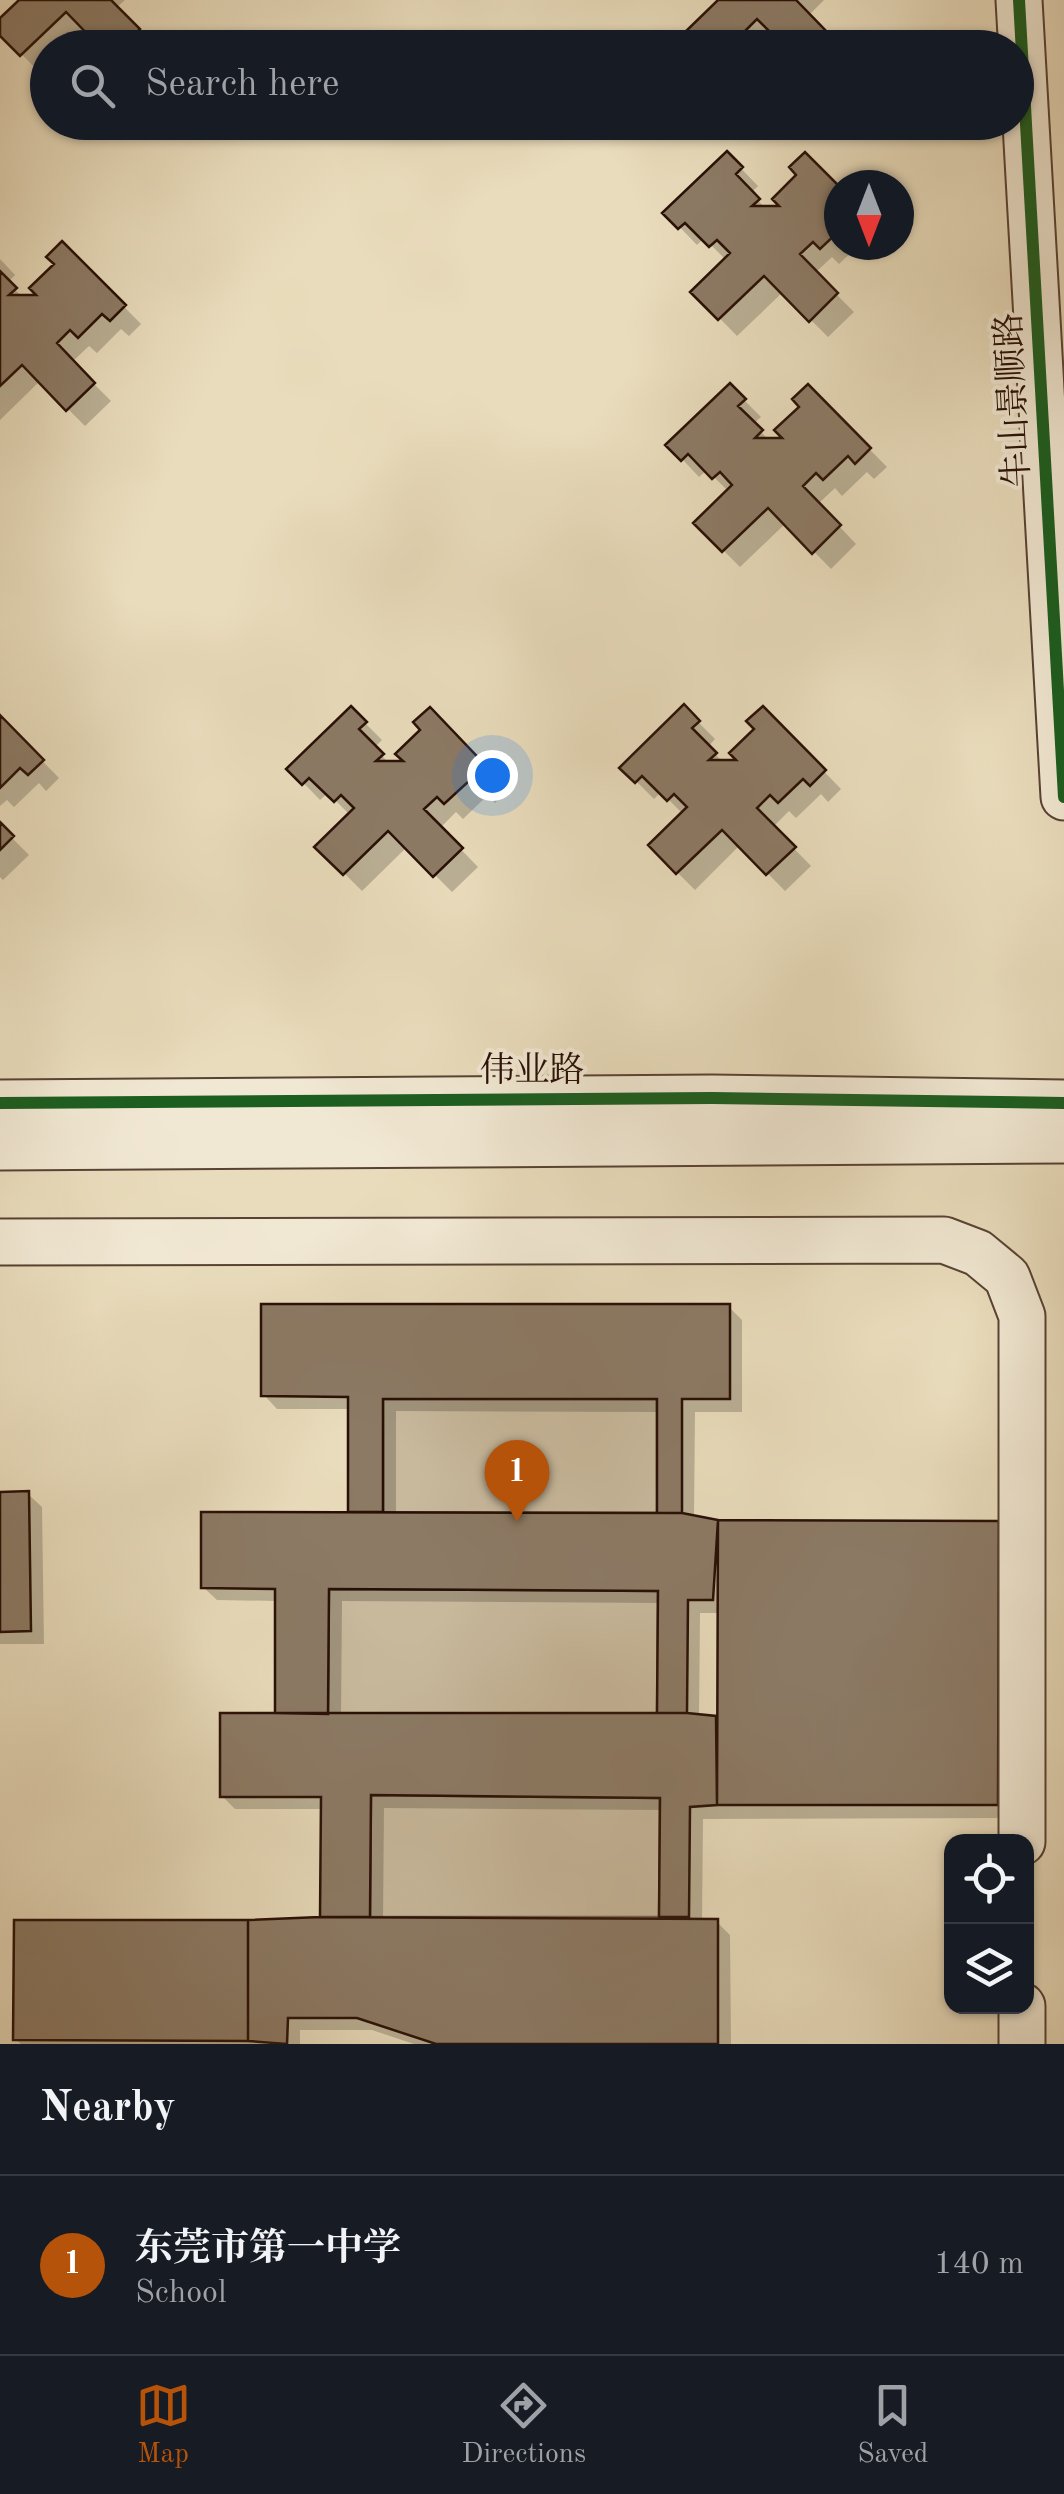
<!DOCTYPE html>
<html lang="en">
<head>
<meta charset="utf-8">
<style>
  body { margin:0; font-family:"Old Standard TT","Noto Serif SC",serif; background:#20242c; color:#f1f3f6 }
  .controls { position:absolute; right:30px; bottom:30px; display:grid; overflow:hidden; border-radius:20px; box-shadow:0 2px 8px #0004 }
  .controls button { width:90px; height:90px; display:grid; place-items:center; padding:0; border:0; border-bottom:2px solid #363941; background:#171b24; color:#f1f3f6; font:50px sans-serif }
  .compass { position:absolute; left:824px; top:170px; width:90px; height:90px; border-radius:50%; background:#171b24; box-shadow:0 2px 8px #0004; rotate:180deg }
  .you { position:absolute; left:492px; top:775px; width:35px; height:35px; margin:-25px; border:8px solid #fff; border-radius:50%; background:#1a73e8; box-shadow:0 0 0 15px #1a73e833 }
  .badge { display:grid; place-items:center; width:65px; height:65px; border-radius:50%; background:#b45309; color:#fff; font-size:32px; font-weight:700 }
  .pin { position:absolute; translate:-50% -82px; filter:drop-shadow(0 2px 5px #0008) }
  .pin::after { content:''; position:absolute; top:52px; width:35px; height:30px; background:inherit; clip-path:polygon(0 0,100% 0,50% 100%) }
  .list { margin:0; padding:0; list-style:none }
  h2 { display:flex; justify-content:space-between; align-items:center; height:130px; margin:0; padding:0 40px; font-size:42px }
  h2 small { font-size:32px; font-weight:400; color:#9ea1a6 }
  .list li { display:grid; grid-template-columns:65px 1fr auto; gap:30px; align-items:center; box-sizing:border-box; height:180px; padding:0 40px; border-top:2px solid #363941 }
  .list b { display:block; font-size:38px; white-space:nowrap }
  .list p { margin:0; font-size:32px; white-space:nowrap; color:#9ea1a6 }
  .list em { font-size:32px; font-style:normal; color:#9ea1a6 }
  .icon { flex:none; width:55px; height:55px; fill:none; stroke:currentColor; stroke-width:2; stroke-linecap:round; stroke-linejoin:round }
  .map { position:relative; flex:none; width:1064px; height:2044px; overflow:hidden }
  .search { position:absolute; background:#171b24; box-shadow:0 2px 8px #0004; left:30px; right:30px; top:30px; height:110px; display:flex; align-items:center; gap:25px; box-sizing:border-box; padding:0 35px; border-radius:55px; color:#9ea1a6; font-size:38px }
  .sheet { height:310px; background:#171b24 }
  nav { display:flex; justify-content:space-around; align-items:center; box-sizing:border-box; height:140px; border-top:2px solid #363941; background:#171b24; font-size:28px; color:#9ea1a6 }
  nav a { display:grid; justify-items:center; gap:5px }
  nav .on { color:#b45309 }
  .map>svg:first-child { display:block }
  .green { fill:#c8b99d; stroke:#786452; stroke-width:2.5 }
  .shadow { fill:#0003; fill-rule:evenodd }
  .building { fill:#8c7a65; stroke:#280f06; stroke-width:2.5 }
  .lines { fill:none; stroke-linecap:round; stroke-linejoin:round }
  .minor-casing { stroke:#584234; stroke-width:49 }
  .minor { stroke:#f1e8d3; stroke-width:45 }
  .cycleway-casing { stroke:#f1e8d3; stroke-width:19 }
  .cycleway { stroke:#1b5e20; stroke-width:12 }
  .labels { text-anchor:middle; stroke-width:8; stroke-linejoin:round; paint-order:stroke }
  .street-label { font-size:35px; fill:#280f06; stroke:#f1e8d3 }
</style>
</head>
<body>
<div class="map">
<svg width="1064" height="2044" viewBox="0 0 1064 2044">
  <rect width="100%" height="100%" fill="#e9dcbc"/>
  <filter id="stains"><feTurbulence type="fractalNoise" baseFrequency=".002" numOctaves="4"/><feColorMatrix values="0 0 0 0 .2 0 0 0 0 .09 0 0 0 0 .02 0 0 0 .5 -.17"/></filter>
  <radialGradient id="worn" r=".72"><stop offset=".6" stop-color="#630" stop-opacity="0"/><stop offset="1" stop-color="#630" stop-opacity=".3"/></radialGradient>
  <path class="green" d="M 383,1399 L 657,1399 L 657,1513 L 383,1512 Z
    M 329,1589 L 658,1591 L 657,1713 L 328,1714 Z
    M 371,1795 L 660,1798 L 659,1917 L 370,1917 Z"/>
  <path class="shadow" d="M 23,0 L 125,0 L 116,8 L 154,48 L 104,48 L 85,27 L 64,48 L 48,48 L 48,63 L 39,72 L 0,32 L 0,22 Z
    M 716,0 L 824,0 L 808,16 L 840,48 L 789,48 L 776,34 L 762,48 L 700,48 L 719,3 Z
    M 727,154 L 758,186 L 751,193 L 766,209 L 785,209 L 839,189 L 839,245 L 859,245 L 839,264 L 832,257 L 815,273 L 854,312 L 828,337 L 783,292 L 737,336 L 694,292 L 726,260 L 704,238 L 697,245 L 666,213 Z
    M 62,244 L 141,324 L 129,336 L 121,329 L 97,353 L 89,346 L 72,362 L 111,401 L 85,426 L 40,381 L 0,420 L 0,259 L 15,275 L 8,282 L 23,298 L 42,298 Z
    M 730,386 L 761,417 L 753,424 L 769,440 L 788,440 L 808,387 L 887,467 L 874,479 L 867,472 L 842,496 L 835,488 L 818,504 L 856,544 L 831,569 L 786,523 L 740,567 L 696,523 L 729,492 L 707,470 L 699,477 L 669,445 Z
    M 684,708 L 715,739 L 708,747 L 723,762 L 742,763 L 763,709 L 841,789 L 828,802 L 821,794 L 796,818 L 789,811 L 773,827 L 811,866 L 785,891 L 740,845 L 695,890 L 651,846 L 683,814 L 661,792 L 654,799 L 623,768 Z
    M 351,709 L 382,740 L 374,748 L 390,764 L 409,764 L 430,710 L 508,791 L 495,803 L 488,795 L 463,819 L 456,812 L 440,828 L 478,867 L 452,892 L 407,847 L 362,891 L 318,847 L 350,815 L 328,793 L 320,800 L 290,769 Z
    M 0,718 L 59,778 L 46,791 L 39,783 L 14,807 L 7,800 L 0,806 Z
    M 0,826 L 29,855 L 3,880 L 0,877 Z
    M 729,1307 L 742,1320 L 742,1412 L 695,1412 L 694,1518 L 718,1523 L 998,1523 L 1011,1537 L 1010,1818 L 703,1819 L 702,1920 L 717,1922 L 730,1935 L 731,2044 L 414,2044 L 372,2030 L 300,2030 L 300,2044 L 21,2044 L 15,2039 L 323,1919 L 323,1809 L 235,1809 L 222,1796 L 277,1716 L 278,1601 L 217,1600 L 203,1587 L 350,1515 L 350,1409 L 277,1409 L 264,1395 ZM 396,1411 L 659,1412 L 659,1515 L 396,1515 ZM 342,1601 L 661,1603 L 660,1715 L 341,1716 ZM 700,1613 L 720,1613 L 720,1719 L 699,1717 ZM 384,1808 L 662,1810 L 661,1919 L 383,1920 Z
    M 28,1494 L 42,1507 L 44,1644 L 0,1644 L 0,1495 Z"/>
  <path class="building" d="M 19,0 L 111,0 L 140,29 L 120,48 L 101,48 L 66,12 L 20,56 L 0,36 L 0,18 Z
    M 718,0 L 796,0 L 831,36 L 820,48 L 786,48 L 757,19 L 728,48 L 697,48 L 683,34 Z
    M 727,151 L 743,167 L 736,174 L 760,199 L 752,206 L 779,206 L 772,199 L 796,175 L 789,167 L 805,152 L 839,186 L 839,231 L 820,249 L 813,242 L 800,254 L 838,293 L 809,322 L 764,276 L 718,320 L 690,292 L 730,253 L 717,240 L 709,247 L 685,223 L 678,229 L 662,213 Z
    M 62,241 L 126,305 L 110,321 L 102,314 L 78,338 L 70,330 L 57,343 L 95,383 L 66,411 L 22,365 L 0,386 L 0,271 L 17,288 L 9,295 L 36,295 L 29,288 L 54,264 L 46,257 Z
    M 730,383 L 746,399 L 738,406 L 763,430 L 755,438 L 782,438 L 774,430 L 799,407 L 792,399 L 808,384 L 871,448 L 855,464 L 848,456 L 823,480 L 816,473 L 803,486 L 841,525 L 812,554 L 768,508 L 722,552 L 693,523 L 732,485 L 720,472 L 712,479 L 688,454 L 681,461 L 665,445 Z
    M 684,704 L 700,721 L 692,728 L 717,753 L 709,760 L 736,760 L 729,753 L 754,729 L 746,721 L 763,706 L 826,770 L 810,786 L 803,779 L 778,803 L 770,795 L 757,808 L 796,847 L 766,875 L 722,830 L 676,874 L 648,845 L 687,807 L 674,794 L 667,801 L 642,776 L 635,783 L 619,768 Z
    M 351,706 L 367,722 L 359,729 L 384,754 L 376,761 L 403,761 L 395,754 L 420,730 L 413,722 L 430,707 L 492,772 L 476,787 L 470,780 L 444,804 L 437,797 L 424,809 L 463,848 L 433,877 L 388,831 L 343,875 L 314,847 L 354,808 L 341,795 L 334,802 L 309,778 L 302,785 L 286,769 Z
    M 0,715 L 44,760 L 28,775 L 20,768 L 0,788 Z
    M 0,822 L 14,836 L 0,850 Z
    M 261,1304 L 730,1304 L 730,1399 L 682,1399 L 682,1513 L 657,1513 L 657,1399 L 383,1399 L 383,1512 L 348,1512 L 348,1397 L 261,1396 Z
    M 29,1491 L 31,1631 L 0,1632 L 0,1492 Z
    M 201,1512 L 682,1513 L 718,1520 L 713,1600 L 688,1600 L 687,1713 L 657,1713 L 658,1591 L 329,1589 L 328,1714 L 275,1713 L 275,1589 L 201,1588 Z
    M 718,1520 L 999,1521 L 998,1805 L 717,1805 Z
    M 220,1713 L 687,1713 L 716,1716 L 717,1805 L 690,1807 L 689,1917 L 659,1917 L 660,1798 L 371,1795 L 370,1917 L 320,1917 L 321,1797 L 220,1797 Z
    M 320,1917 L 718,1919 L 718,2044 L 436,2044 L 357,2018 L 288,2018 L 287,2044 L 248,2041 L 248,1920 Z
    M 14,1920 L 248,1920 L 248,2041 L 13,2040 Z"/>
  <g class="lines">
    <defs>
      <path id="minor" d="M 1019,0 L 1064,797
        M 0,1103 L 712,1098 L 1064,1103
        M 0,1147 L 1064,1140
        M 0,1242 L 944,1240 L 978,1253 L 1007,1277 L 1022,1316 L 1022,1842
        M 1022,2006 L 1022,2044"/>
    </defs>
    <use href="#minor" class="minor-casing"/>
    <use href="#minor" class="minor"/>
    <defs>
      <path id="cycleway" d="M 1019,0 L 1064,797
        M 0,1103 L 712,1098 L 1064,1103"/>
    </defs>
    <use href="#cycleway" class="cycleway-casing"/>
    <use href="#cycleway" class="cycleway"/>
  </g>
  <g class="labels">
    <g class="street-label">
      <text transform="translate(1012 400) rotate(-93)" y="12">牛山景顺路</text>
      <text x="532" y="1081">伟业路</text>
    </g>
  </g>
  <rect width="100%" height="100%" filter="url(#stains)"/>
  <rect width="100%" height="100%" fill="url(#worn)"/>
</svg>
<div class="controls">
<button><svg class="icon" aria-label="locate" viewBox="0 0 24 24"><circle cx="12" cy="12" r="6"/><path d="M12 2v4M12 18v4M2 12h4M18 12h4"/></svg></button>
<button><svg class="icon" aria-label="layers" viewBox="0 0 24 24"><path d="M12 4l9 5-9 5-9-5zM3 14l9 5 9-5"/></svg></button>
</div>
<svg class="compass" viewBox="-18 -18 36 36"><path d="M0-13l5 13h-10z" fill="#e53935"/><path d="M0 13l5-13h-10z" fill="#9ea1a6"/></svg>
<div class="you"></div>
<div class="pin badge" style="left:517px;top:1522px">1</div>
<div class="search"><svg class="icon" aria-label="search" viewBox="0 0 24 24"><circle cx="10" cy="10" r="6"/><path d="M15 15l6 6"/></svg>Search here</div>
</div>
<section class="sheet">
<h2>Nearby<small></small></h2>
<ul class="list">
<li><span class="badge">1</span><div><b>东莞市第一中学</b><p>School</p></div><em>140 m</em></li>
</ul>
</section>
<nav>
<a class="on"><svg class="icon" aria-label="map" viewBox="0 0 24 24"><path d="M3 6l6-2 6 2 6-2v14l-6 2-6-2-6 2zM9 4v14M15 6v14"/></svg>Map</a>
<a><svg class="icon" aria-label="directions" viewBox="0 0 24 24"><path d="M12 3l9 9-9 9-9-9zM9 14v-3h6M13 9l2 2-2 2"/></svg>Directions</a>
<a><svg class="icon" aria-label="saved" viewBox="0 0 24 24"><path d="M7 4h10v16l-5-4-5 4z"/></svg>Saved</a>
</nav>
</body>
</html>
